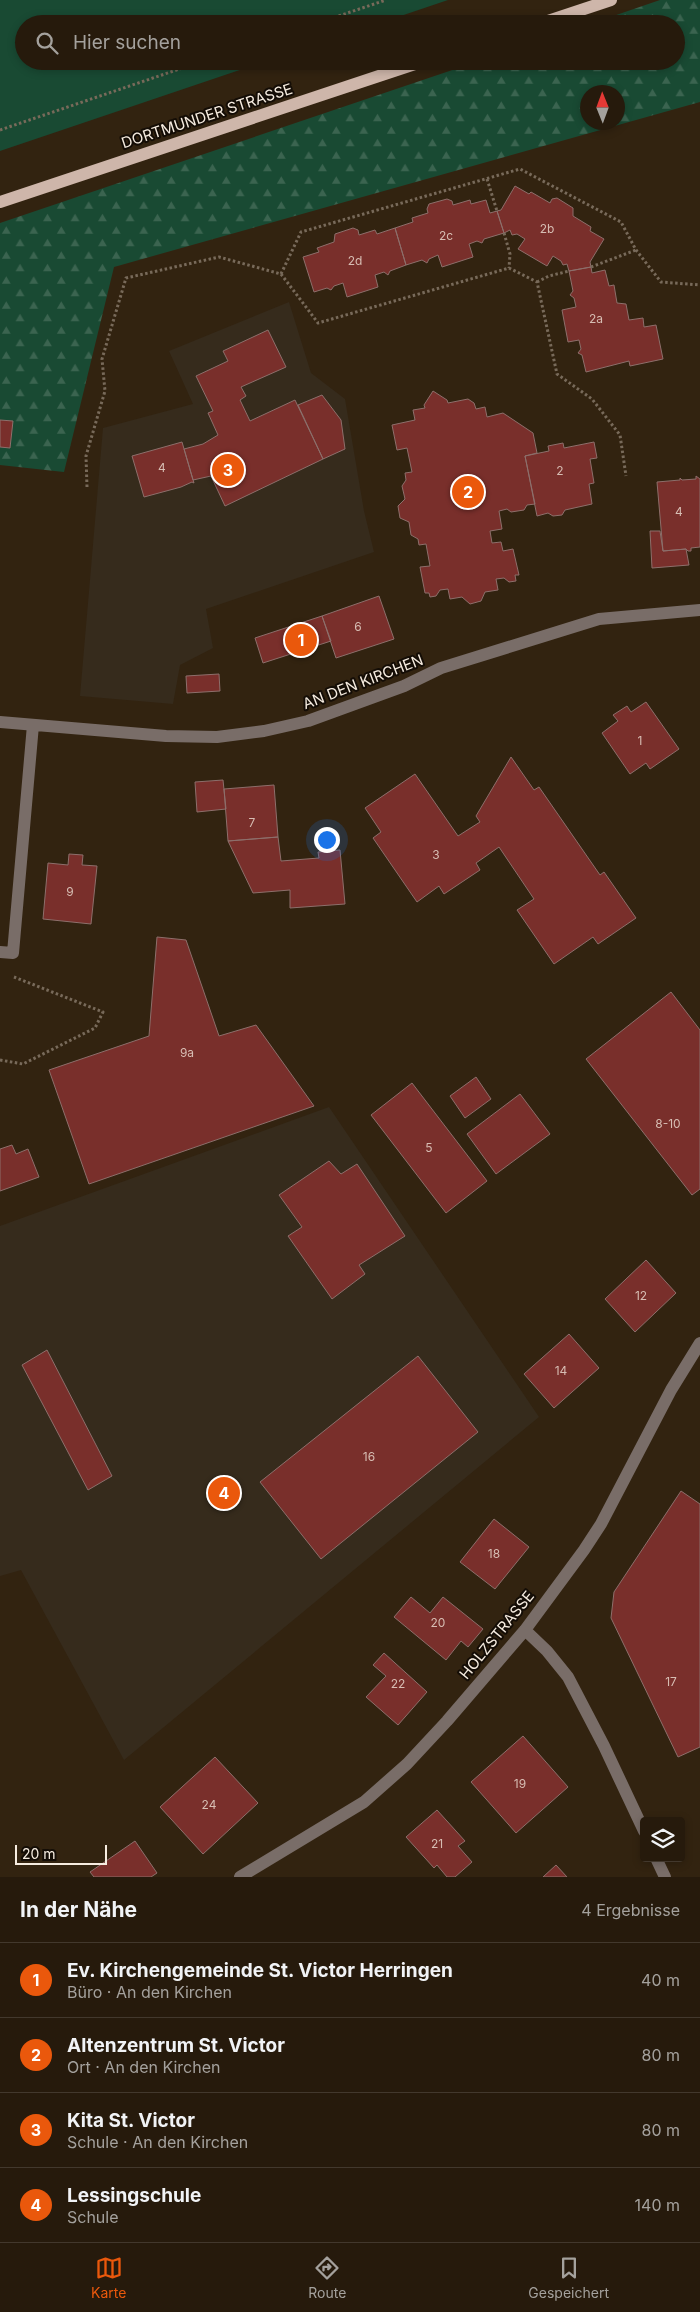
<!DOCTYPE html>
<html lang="de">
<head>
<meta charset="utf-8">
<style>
  body { margin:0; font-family:Inter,sans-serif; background:#2e2315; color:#f1f3f6 }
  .controls { position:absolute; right:15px; bottom:15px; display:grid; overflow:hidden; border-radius:5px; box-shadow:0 2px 8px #0003 }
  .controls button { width:45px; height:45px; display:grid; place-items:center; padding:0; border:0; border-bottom:1px solid #42382d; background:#261a0c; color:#f1f3f6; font:25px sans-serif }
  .compass { position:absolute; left:580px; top:85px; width:45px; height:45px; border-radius:50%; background:#261a0c; box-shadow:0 2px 8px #0003; rotate:359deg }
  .scale { position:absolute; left:15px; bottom:12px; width:92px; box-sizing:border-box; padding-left:5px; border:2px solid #f6ece0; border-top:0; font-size:14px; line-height:18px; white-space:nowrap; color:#f6ece0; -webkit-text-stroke:4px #140d06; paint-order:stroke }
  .you { position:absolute; left:326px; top:839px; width:18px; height:18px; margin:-12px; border:4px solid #fff; border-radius:50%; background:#1a73e8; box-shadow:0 0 0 8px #1a73e833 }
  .badge { display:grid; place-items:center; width:32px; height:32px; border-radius:50%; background:#ea580c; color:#fff; font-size:16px; font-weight:700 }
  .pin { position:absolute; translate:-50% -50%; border:2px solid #fff; box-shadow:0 1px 5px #0006 }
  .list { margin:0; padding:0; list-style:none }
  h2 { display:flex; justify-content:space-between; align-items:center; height:65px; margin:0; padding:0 20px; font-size:21px }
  h2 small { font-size:16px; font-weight:400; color:#a4a19d }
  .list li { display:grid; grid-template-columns:32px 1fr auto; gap:15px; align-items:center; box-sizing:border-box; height:75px; padding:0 20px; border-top:1px solid #42382d }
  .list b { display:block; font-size:19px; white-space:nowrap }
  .list p { margin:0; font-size:16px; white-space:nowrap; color:#a4a19d }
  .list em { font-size:16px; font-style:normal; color:#a4a19d }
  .icon { flex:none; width:28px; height:28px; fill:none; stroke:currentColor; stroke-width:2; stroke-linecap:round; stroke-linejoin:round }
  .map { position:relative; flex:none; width:700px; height:1877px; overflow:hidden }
  .search { position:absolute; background:#261a0c; box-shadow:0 2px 8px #0003; left:15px; right:15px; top:15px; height:55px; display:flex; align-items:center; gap:12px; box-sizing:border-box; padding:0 18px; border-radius:28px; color:#a4a19d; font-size:19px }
  .sheet { height:365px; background:#261a0c }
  nav { display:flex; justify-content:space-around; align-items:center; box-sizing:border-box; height:70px; border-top:1px solid #42382d; background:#261a0c; font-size:14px; color:#a4a19d }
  nav a { display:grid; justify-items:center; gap:2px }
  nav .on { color:#ea580c }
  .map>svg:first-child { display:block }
  .education { fill:#362b1c }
  .grass { fill:#194a33 }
  .forest { fill:url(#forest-firs); fill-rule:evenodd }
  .building { fill:#792f2b; stroke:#8d6f6b }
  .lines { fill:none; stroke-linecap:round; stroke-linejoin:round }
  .path { stroke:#786a5a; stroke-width:3; stroke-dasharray:2.5 2.5; stroke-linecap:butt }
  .minor { stroke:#796d68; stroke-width:12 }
  .major { stroke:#ceb6aa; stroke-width:12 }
  .labels { text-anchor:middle; stroke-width:4; stroke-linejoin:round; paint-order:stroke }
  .number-label { font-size:12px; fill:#d7bdb3 }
  .street-label { font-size:15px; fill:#f6ece0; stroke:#140d06 }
</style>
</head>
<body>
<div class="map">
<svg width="700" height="1877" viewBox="0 0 700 1877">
  <defs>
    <pattern id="forest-firs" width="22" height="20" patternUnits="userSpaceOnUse" patternTransform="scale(1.25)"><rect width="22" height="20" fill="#194a33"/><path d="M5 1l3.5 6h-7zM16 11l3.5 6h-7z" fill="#3b6450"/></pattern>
  </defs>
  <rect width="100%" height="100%" fill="#322310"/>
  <path class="education" d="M 289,302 L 311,373 L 345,399 L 364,511 L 374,552 L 206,609 L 213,648 L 180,665 L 173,704 L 80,696 L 103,428 L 193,404 L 169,351 Z
    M 329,1107 L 539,1417 L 124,1760 L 21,1570 L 0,1576 L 0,1226 Z"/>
  <path class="grass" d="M 0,0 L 448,0 L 377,24 L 24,24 L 24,61 L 266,61 L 0,151 Z"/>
  <path class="forest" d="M 660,0 L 700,0 L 700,102 L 114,267 L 64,472 L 0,465 L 0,223 L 479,61 L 676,61 L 676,24 L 590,24 ZM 588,92 L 618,92 L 618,122 L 588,122 Z"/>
  <path class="building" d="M 515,186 L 529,194 L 531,192 L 550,203 L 552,199 L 557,198 L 573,208 L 573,216 L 591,227 L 590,231 L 604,239 L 590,262 L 591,267 L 569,271 L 567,264 L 563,265 L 561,261 L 553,256 L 547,266 L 518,249 L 525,239 L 517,234 L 512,235 L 510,230 L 504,233 L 497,211 L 501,210 Z
    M 447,199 L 452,201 L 453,205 L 470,200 L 471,204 L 486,200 L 490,213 L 497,211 L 504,233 L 484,239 L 482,243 L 477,241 L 469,244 L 473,257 L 442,267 L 438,255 L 429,259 L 427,263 L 422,260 L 406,265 L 395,228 L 413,222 L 412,218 L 428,213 L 427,209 L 429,204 Z
    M 353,228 L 358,230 L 359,235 L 375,230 L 377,234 L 395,228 L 406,265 L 390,271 L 388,275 L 384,272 L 375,275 L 378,287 L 347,297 L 343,283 L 334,286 L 331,290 L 327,288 L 314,292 L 303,257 L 319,252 L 317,248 L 334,242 L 335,234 Z
    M 591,267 L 592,273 L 605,270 L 609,286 L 614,285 L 617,303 L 626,304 L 629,320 L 643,318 L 644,327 L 656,325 L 663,359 L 630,366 L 629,361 L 586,372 L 582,355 L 578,353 L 581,349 L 579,340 L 568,342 L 562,310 L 576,307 L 574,298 L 570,295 L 573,291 L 569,271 Z
    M 268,330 L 286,367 L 241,387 L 246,396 L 240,400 L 250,421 L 295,400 L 323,459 L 225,506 L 211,476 L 193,480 L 184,449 L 203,444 L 218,435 L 208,413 L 213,411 L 196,376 L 228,361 L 223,351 Z
    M 433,391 L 447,400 L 448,403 L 468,399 L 474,403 L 476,409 L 485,407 L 487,417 L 503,413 L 533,433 L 537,453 L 525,456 L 535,504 L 527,505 L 524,510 L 511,512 L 507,509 L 499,511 L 502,529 L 490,531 L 492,543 L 501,542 L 503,551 L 513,549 L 519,575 L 515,575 L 516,581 L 509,582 L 504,578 L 496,579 L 498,590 L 485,592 L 481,601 L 470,604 L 462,597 L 450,599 L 448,589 L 440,590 L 436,596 L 430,597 L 429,593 L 425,593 L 420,567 L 430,566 L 426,544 L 419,545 L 418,539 L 411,535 L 409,522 L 400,518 L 398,506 L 405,499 L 402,486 L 406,480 L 405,473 L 412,472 L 407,448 L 397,450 L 392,425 L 415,420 L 413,410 L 425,408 L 424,405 Z
    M 322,395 L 341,420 L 345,449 L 323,459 L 298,405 Z
    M 0,420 L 13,421 L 10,448 L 0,447 Z
    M 182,442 L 194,483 L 192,482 L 181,487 L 144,497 L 132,456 Z
    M 594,442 L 597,458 L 590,459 L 594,483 L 589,484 L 592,504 L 565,510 L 562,515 L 553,516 L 548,513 L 537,516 L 525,456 L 549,451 L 548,446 L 563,443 L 564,448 Z
    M 696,476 L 700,479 L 700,547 L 691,548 L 691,551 L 688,551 L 686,549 L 663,551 L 657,482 L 680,480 L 680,478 L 682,480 L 696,479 Z
    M 650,531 L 660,531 L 663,551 L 686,549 L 689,565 L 652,568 Z
    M 379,596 L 394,639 L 336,658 L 322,616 Z
    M 322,616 L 331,641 L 263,663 L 255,638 Z
    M 219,674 L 220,691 L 187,693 L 186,676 Z
    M 646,702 L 679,749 L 650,769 L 646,763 L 630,774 L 602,733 L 618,721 L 613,715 L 627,706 L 631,712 Z
    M 511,757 L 534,790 L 539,787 L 600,875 L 604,872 L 636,918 L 598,944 L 593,937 L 554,964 L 517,910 L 534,899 L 499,847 L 476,863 L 480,870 L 444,894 L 439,886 L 417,902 L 373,838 L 381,832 L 365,808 L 415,774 L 458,836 L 480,822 L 476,816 Z
    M 223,780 L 226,809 L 197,812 L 195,782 Z
    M 274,785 L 278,837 L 228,841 L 224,789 Z
    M 278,837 L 281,861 L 319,858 L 318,852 L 340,850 L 345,904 L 290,908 L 290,890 L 253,893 L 228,841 Z
    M 69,854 L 83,855 L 82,865 L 97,866 L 91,924 L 43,919 L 48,863 L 68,865 Z
    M 157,937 L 186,940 L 219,1036 L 256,1025 L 314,1106 L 89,1184 L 49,1070 L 149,1036 Z
    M 671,992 L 700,1030 L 700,1189 L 692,1195 L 586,1059 Z
    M 476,1077 L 491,1099 L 465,1118 L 450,1096 Z
    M 412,1083 L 487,1181 L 446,1213 L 371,1115 Z
    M 520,1094 L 550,1134 L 496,1174 L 467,1134 Z
    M 12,1145 L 16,1154 L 28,1149 L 39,1177 L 0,1191 L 0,1149 Z
    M 329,1161 L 341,1174 L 357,1164 L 405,1236 L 359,1265 L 365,1274 L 332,1299 L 288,1236 L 302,1227 L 279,1195 Z
    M 646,1260 L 676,1293 L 635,1332 L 605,1299 Z
    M 569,1334 L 599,1368 L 554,1408 L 524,1374 Z
    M 47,1350 L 112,1476 L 88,1490 L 22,1365 Z
    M 418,1356 L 478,1432 L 321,1559 L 260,1482 Z
    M 681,1491 L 700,1504 L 700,1747 L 678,1757 L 611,1618 L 614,1592 Z
    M 494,1519 L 529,1547 L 495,1589 L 460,1562 Z
    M 411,1597 L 430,1613 L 443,1597 L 483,1629 L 468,1647 L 461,1641 L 446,1660 L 394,1617 Z
    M 384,1653 L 427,1692 L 398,1725 L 366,1697 L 386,1676 L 373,1665 Z
    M 523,1736 L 568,1787 L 516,1833 L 471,1782 Z
    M 215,1757 L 258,1803 L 203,1854 L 160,1807 Z
    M 437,1810 L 465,1841 L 458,1846 L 472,1862 L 455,1877 L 447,1877 L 437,1865 L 434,1868 L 406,1837 Z
    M 135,1841 L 157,1873 L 151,1877 L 94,1877 L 90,1872 Z
    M 556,1865 L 567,1877 L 543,1877 Z"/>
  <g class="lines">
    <path class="path" d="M 315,24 L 386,0
      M 0,130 L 203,61
      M 487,179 L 497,211
      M 504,233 L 510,254 L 509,268
      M 591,267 L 636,250
      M 281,274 L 301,232 L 520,169 L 621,222 L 636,250 L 661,282 L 700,285
      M 537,282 L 549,276 L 569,271
      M 87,487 L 86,456 L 105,391 L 102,359 L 126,278 L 219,257 L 281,274 L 318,323 L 509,268 L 537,282 L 557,374 L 592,399 L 620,435 L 626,476
      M 0,1060 L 23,1064 L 95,1028 L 103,1012 L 14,977"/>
    <path class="minor" d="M 0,722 L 166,736 L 217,737 L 264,731 L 308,721 L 404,686 L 441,668 L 599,619 L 700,610
      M 0,952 L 13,953 L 33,725
      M 525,1630 L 547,1651 L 568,1677 L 604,1746 L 644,1831
      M 656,1858 L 665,1877
      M 240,1877 L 364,1802 L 407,1764 L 447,1721 L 525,1630 L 584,1550 L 601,1524 L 671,1390 L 700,1343"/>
    <path class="major" d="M 539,24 L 611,0
      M 0,202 L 424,61"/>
  </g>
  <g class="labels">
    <g class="number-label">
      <text x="547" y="233">2b</text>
      <text x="446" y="240">2c</text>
      <text x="355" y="265">2d</text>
      <text x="596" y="323">2a</text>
      <text x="162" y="472">4</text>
      <text x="560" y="475">2</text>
      <text x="679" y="516">4</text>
      <text x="358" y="631">6</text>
      <text x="640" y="745">1</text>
      <text x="252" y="827">7</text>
      <text x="436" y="859">3</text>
      <text x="70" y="896">9</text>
      <text x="187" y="1057">9a</text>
      <text x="668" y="1128">8-10</text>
      <text x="429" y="1152">5</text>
      <text x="641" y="1300">12</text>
      <text x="561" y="1375">14</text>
      <text x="369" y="1461">16</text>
      <text x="494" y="1558">18</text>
      <text x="438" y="1627">20</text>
      <text x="671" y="1686">17</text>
      <text x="398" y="1688">22</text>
      <text x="520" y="1788">19</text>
      <text x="209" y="1809">24</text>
      <text x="437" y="1848">21</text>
    </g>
    <g class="street-label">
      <text transform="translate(207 116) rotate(-18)" y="5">DORTMUNDER STRASSE</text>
      <text transform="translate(363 682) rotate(-21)" y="5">AN DEN KIRCHEN</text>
      <text transform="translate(497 1635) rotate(-51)" y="5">HOLZSTRASSE</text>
    </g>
  </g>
</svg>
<div class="controls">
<button><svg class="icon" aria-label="layers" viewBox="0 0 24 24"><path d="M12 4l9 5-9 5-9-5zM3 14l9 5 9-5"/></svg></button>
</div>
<svg class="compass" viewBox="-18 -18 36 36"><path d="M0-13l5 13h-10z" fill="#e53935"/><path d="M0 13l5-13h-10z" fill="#a4a19d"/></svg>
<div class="scale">20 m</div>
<div class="you"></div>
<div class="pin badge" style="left:301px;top:640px">1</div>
<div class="pin badge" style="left:468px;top:492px">2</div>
<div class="pin badge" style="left:228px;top:470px">3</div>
<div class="pin badge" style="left:224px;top:1493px">4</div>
<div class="search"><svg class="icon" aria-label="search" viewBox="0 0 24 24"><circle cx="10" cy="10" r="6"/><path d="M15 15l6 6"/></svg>Hier suchen</div>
</div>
<section class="sheet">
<h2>In der Nähe<small>4 Ergebnisse</small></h2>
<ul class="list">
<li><span class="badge">1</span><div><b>Ev. Kirchengemeinde St. Victor Herringen</b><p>Büro · An den Kirchen</p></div><em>40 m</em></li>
<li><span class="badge">2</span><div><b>Altenzentrum St. Victor</b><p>Ort · An den Kirchen</p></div><em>80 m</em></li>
<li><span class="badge">3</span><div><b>Kita St. Victor</b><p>Schule · An den Kirchen</p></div><em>80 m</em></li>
<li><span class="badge">4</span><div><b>Lessingschule</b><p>Schule</p></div><em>140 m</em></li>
</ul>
</section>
<nav>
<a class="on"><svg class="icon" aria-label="map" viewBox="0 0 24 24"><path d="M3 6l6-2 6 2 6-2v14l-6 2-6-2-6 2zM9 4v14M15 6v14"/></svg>Karte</a>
<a><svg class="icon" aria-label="directions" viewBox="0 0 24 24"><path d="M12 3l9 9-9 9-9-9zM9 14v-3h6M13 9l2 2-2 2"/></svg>Route</a>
<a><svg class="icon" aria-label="saved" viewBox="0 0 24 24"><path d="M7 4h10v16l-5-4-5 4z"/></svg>Gespeichert</a>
</nav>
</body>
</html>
